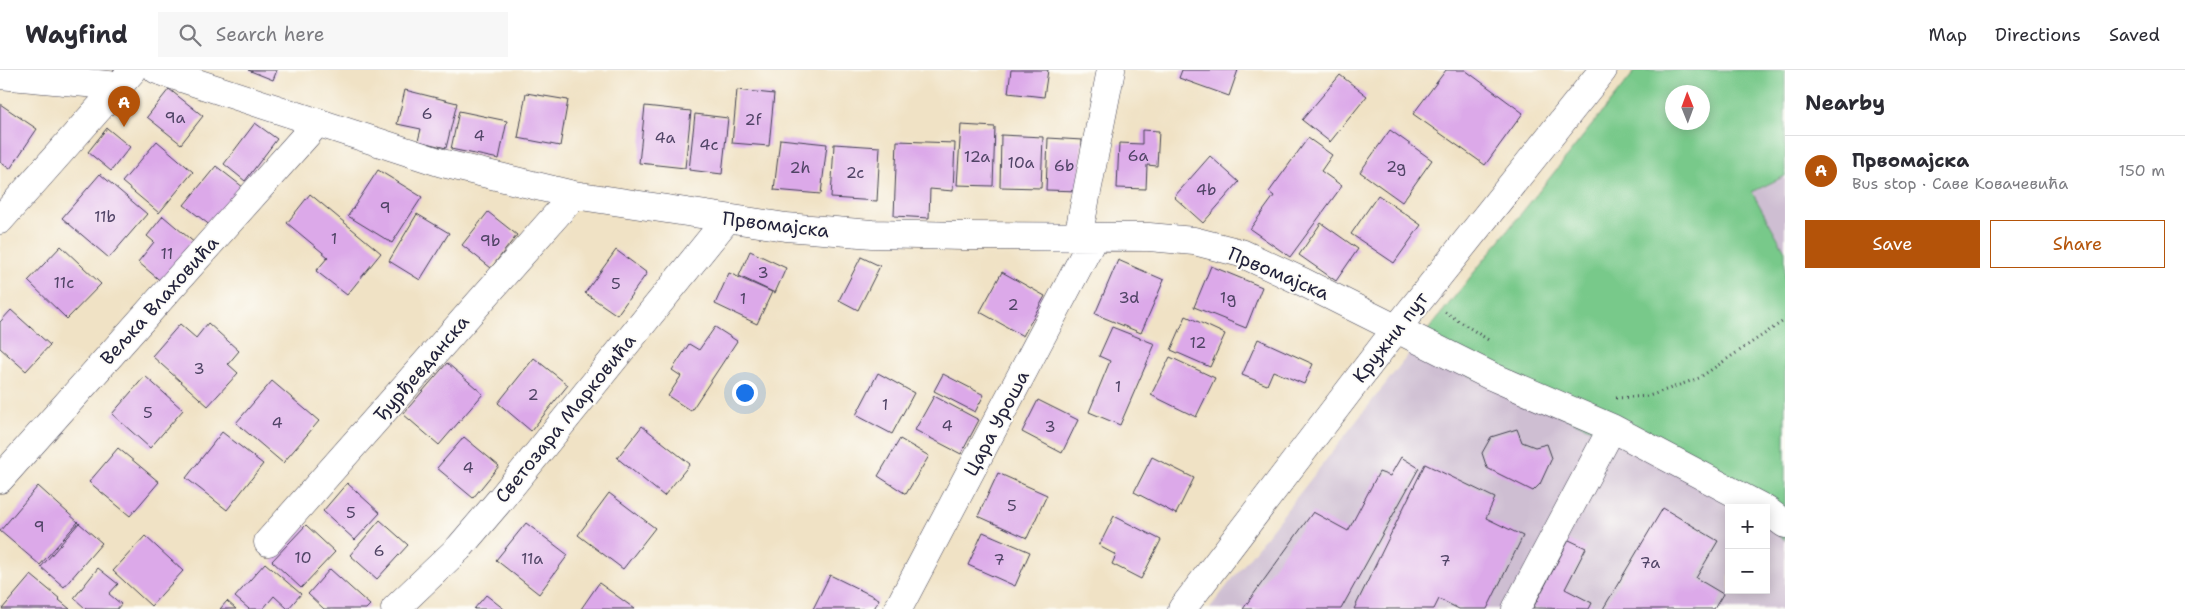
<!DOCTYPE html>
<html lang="en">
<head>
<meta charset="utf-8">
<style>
  body { margin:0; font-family:"Shantell Sans",sans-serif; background:#f7f7f7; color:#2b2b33 }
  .controls { position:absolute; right:15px; bottom:15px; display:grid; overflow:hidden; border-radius:0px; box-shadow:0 2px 12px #0003 }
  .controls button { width:45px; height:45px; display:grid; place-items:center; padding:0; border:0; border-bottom:1px solid #e1e1e2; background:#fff; color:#2b2b33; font:25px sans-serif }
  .compass { position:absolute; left:1665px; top:15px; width:45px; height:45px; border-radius:50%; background:#fff; box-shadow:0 2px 12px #0003; rotate:359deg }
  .you { position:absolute; left:744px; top:322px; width:18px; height:18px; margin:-12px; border:4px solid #fff; border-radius:50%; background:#1a73e8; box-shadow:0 0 0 8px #1a73e833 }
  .badge { display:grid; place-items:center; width:32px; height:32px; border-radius:50%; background:#b45309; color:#fff; font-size:16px; font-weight:700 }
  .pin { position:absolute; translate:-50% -41px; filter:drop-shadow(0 1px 2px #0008) }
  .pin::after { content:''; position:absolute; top:26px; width:18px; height:15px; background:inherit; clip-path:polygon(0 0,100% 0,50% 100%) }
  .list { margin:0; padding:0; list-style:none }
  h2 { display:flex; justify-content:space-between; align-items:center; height:65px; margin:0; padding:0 20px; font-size:21px }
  h2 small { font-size:16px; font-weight:400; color:#7c7c81 }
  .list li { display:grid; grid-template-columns:32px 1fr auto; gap:15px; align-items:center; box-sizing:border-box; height:70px; padding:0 20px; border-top:1px solid #e1e1e2 }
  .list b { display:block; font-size:19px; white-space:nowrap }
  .list p { margin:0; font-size:16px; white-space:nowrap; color:#7c7c81 }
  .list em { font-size:16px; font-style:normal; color:#7c7c81 }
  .actions { display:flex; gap:10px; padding:15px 20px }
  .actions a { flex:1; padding:11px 0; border:1px solid #b45309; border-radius:0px; text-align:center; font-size:18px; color:#b45309 }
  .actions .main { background:#b45309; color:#fff }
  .icon { flex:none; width:28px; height:28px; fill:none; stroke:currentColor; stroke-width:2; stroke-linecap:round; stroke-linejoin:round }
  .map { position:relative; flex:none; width:1785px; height:539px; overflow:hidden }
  header { display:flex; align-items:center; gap:30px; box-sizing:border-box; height:70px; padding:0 25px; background:#fff; border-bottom:1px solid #e1e1e2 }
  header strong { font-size:24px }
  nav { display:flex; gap:28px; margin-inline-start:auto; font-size:18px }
  .search { width:350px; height:45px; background:#f7f7f7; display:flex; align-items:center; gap:12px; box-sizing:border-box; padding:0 18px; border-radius:0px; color:#7c7c81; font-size:19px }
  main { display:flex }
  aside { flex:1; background:#fff }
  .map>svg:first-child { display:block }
  .industrial { fill:#cebed2 }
  .green { fill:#78c98a; stroke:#4d7662; fill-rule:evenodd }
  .building { fill:#dca9e9 }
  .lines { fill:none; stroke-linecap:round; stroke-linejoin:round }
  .minor-casing { stroke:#413f50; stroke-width:29 }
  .major-casing { stroke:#413f50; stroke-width:29 }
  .path { stroke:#413f50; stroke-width:3; stroke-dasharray:1 4; stroke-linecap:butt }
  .minor { stroke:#fff; stroke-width:28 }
  .major { stroke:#fff; stroke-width:28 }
  .labels { text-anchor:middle; stroke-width:4; stroke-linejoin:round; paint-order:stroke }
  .number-label { font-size:16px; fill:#504466 }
  .street-label { font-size:19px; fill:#22223b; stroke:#fdfcf7 }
</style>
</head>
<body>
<header>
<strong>Wayfind</strong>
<div class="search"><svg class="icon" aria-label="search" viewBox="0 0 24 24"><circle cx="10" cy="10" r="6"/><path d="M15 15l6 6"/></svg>Search here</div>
<nav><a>Map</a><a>Directions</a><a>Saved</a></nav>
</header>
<main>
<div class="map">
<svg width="1785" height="539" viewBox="0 0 1785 539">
  <rect width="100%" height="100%" fill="#fdfcf7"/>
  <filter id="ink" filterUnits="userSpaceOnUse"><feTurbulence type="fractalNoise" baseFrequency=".02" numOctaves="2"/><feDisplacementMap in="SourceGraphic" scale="10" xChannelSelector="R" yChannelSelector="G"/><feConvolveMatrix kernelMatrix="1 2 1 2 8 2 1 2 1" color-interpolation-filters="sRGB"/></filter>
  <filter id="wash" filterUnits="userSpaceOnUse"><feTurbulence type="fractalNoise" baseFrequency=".0096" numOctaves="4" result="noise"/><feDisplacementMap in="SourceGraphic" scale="20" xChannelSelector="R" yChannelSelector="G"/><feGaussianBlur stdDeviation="1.12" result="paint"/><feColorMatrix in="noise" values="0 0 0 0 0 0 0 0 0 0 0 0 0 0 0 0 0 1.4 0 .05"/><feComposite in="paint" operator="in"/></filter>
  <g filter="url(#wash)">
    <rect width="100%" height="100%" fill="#f0e2c5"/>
    <path class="industrial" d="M 1785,106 L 1785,181 L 1751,122 Z
      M 1412,280 L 1621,372 L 1742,438 L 1729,438 L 1729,520 L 1766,520 L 1766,454 L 1785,470 L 1785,539 L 1209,539 Z"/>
    <path class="green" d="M 1636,0 L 1785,0 L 1785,106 L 1752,122 L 1785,181 L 1785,470 L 1766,454 L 1621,372 L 1412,280 ZM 1672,22 L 1702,22 L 1702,52 L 1672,52 Z"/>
    <g id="blocks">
      <path class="building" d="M 248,0 L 277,0 L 273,10 Z
        M 1011,0 L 1048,0 L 1044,27 L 1008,23 Z
        M 1182,0 L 1238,0 L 1229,26 L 1179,8 Z
        M 1446,0 L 1465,0 L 1523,43 L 1485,95 L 1413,44 Z
        M 1340,5 L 1367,26 L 1330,72 L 1302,50 Z
        M 169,19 L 203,46 L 181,74 L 147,47 Z
        M 405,20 L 457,33 L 446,78 L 418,71 L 421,59 L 397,54 Z
        M 737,20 L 774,24 L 769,76 L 732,73 Z
        M 526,23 L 568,30 L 560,76 L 518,68 Z
        M 0,34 L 37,59 L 10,99 L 0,92 Z
        M 645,36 L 691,41 L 685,98 L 639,93 Z
        M 459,41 L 507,51 L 499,89 L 451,79 Z
        M 695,44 L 728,48 L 722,104 L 689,100 Z
        M 255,53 L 277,69 L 245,111 L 224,94 Z
        M 961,55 L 995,57 L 993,116 L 957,115 Z
        M 107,58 L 130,77 L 111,101 L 88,82 Z
        M 1142,60 L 1159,61 L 1157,96 L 1147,95 L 1146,119 L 1117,118 L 1119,73 L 1142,74 Z
        M 1390,60 L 1432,90 L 1402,132 L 1360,102 Z
        M 1001,65 L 1043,67 L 1041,118 L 1000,117 Z
        M 1048,68 L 1082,70 L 1080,121 L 1046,120 Z
        M 1308,68 L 1332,85 L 1321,101 L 1342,116 L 1290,187 L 1250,159 L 1274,126 L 1269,122 Z
        M 780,69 L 827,74 L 821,124 L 774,120 Z
        M 157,71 L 193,102 L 159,143 L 122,112 Z
        M 897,71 L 955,73 L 953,121 L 930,119 L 929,148 L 894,146 Z
        M 834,74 L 880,77 L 877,131 L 831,128 Z
        M 1210,86 L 1239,112 L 1203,153 L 1174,127 Z
        M 216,96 L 248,121 L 216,160 L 184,135 Z
        M 378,100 L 422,127 L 392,173 L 348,146 Z
        M 100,104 L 147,144 L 109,188 L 62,148 Z
        M 310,124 L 381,183 L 347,225 L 316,201 L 328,187 L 287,153 Z
        M 1378,125 L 1421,155 L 1394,193 L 1351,164 Z
        M 488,142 L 517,165 L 491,198 L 462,175 Z
        M 417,144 L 449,163 L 420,210 L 389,191 Z
        M 163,146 L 196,174 L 163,213 L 138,192 L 154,172 L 147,166 Z
        M 1321,153 L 1358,179 L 1336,211 L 1299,185 Z
        M 61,176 L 101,214 L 67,249 L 28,211 Z
        M 616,180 L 647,203 L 617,245 L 585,223 Z
        M 750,181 L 786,198 L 775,223 L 739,206 Z
        M 861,187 L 880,196 L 858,240 L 839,230 Z
        M 1118,190 L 1164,210 L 1141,263 L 1095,244 Z
        M 1211,196 L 1262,217 L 1246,258 L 1194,237 Z
        M 1002,202 L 1045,226 L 1023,266 L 980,242 Z
        M 729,203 L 772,222 L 757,254 L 715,234 Z
        M 11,240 L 50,275 L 26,301 L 0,278 L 0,252 Z
        M 1186,246 L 1225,264 L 1210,297 L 1171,280 Z
        M 208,253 L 239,281 L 228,294 L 238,303 L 208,336 L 152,286 L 180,254 L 196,268 Z
        M 715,257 L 737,271 L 691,341 L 668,326 L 681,306 L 672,300 L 689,274 L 699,280 Z
        M 1112,257 L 1155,274 L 1120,355 L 1089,342 L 1110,291 L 1099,286 Z
        M 1258,269 L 1313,294 L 1304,314 L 1273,301 L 1267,315 L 1242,305 Z
        M 1170,287 L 1215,308 L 1196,347 L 1151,325 Z
        M 534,288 L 568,315 L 531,361 L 498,333 Z
        M 447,293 L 483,324 L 439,375 L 403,344 Z
        M 878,303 L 914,323 L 892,364 L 856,345 Z
        M 943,304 L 984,325 L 975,342 L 934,321 Z
        M 145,306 L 183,340 L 150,378 L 112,344 Z
        M 272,311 L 319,351 L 283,393 L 236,353 Z
        M 934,326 L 979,350 L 961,384 L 915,360 Z
        M 1038,330 L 1078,350 L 1062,383 L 1022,362 Z
        M 642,356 L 690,394 L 664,426 L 617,388 Z
        M 1517,359 L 1522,372 L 1535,377 L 1547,374 L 1552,388 L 1540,414 L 1533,421 L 1487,398 L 1482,383 L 1491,367 Z
        M 222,362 L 263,394 L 227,440 L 186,408 Z
        M 464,367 L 499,396 L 473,428 L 437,398 Z
        M 900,369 L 929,386 L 906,424 L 878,406 Z
        M 118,378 L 159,412 L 130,446 L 89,412 Z
        M 1152,387 L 1194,408 L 1176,444 L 1134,422 Z
        M 1401,387 L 1419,398 L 1341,539 L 1243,539 L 1313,442 L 1348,461 L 1379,402 L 1390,406 Z
        M 1425,394 L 1495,428 L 1486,448 L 1523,466 L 1487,539 L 1459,539 L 1439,529 L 1434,539 L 1354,539 Z
        M 998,403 L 1047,425 L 1027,468 L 978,446 Z
        M 347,413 L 380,443 L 355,470 L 323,441 Z
        M 38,416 L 78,452 L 40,495 L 0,461 Z
        M 609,423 L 655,458 L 623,499 L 578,465 Z
        M 1663,438 L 1718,471 L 1696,508 L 1723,524 L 1714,539 L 1603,539 Z
        M 1114,446 L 1161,470 L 1141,509 L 1112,494 L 1116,485 L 1099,476 Z
        M 380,450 L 408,475 L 377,509 L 350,485 Z
        M 79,453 L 102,473 L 64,517 L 41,497 Z
        M 526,453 L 568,485 L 539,524 L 496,490 Z
        M 306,455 L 335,482 L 301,518 L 272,491 Z
        M 983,462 L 1030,482 L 1015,516 L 968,495 Z
        M 145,466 L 183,501 L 151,536 L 113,501 Z
        M 1569,470 L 1586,478 L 1565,519 L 1592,533 L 1589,539 L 1533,538 Z
        M 265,493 L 301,524 L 288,539 L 274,526 L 263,539 L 249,539 L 235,527 Z
        M 98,498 L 118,514 L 109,524 L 121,534 L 117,539 L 86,539 L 74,528 Z
        M 330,499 L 370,535 L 366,539 L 324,539 L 308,524 Z
        M 31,505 L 60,529 L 59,530 L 70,539 L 2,539 Z
        M 830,505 L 879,529 L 874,539 L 813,539 Z
        M 599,513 L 635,539 L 581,539 Z
        M 486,525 L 504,539 L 474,539 Z
        M 227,531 L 236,539 L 220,539 Z"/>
    </g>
  </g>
  <g filter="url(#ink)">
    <use href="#blocks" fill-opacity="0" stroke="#413f50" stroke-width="1"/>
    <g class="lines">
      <defs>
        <path id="minor" d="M 157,0 L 442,93 L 574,125 L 786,157 L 872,164 L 963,166 L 1149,167 L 1194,171 L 1241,183 L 1303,212 L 1491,306 L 1612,358 L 1763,438
          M 0,5 L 119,16
          M 0,150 L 133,0
          M 1078,167 L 1111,0
          M 0,409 L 318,52
          M 1766,440 L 1785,454
          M 268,472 L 574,125
          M 395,539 L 459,478 L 500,430 L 727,149
          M 898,539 L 1094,167
          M 1516,539 L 1612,358"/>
        <path id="major" d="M 1182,539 L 1397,258 L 1603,0"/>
      </defs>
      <use href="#minor" class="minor-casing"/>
      <use href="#major" class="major-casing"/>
      <path class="path" d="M 1445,242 L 1490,271
        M 1616,328 L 1649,326 L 1699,308 L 1785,250"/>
      <use href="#minor" class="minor"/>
      <use href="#major" class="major"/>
    </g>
  </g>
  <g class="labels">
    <g class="number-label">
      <text x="427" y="49">6</text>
      <text x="175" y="53">9a</text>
      <text x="753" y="55">2f</text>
      <text x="479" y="71">4</text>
      <text x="665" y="73">4a</text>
      <text x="709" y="80">4c</text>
      <text x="1138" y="91">6a</text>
      <text x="977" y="92">12a</text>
      <text x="1021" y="98">10a</text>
      <text x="1064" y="101">6b</text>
      <text x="1396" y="102">2g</text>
      <text x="800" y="103">2h</text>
      <text x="855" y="108">2c</text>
      <text x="1206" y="125">4b</text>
      <text x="385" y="143">9</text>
      <text x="105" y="152">11b</text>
      <text x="334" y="174">1</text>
      <text x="490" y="176">9b</text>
      <text x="167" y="189">11</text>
      <text x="763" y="208">3</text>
      <text x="64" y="218">11c</text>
      <text x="616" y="219">5</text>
      <text x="1129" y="233">3d</text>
      <text x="1228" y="233">1g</text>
      <text x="743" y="234">1</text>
      <text x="1013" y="240">2</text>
      <text x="1198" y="278">12</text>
      <text x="199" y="304">3</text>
      <text x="1118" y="322">1</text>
      <text x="533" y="330">2</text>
      <text x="885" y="340">1</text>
      <text x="148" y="348">5</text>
      <text x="277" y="358">4</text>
      <text x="947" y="361">4</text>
      <text x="1050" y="362">3</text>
      <text x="468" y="403">4</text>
      <text x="1012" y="441">5</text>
      <text x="351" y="448">5</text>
      <text x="39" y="462">9</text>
      <text x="379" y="486">6</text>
      <text x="303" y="493">10</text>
      <text x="532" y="494">11a</text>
      <text x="999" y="495">7</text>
      <text x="1445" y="496">7</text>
      <text x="1650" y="498">7a</text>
    </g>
    <g class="street-label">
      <text transform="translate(776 154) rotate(7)" y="7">Првомајска</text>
      <text transform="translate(1279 203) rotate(23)" y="7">Првомајска</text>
      <text transform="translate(159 230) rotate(-48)" y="7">Вељка Влаховића</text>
      <text transform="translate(1390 267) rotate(-52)" y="7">Кружни пут</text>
      <text transform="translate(421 298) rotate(-49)" y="7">Ђурђевданска</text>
      <text transform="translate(565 348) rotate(-51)" y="7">Светозара Марковића</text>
      <text transform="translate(996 353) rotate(-62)" y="7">Цара Уроша</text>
    </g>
  </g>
</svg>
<div class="controls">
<button>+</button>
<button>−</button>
</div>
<svg class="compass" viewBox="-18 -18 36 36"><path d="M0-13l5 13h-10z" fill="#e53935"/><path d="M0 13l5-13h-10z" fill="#7c7c81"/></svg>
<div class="you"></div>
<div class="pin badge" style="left:124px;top:57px">A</div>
</div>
<aside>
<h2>Nearby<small></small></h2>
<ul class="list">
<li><span class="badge">A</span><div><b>Првомајска</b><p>Bus stop · Саве Ковачевића</p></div><em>150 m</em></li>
</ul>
<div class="actions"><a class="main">Save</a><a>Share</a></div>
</aside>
</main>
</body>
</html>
